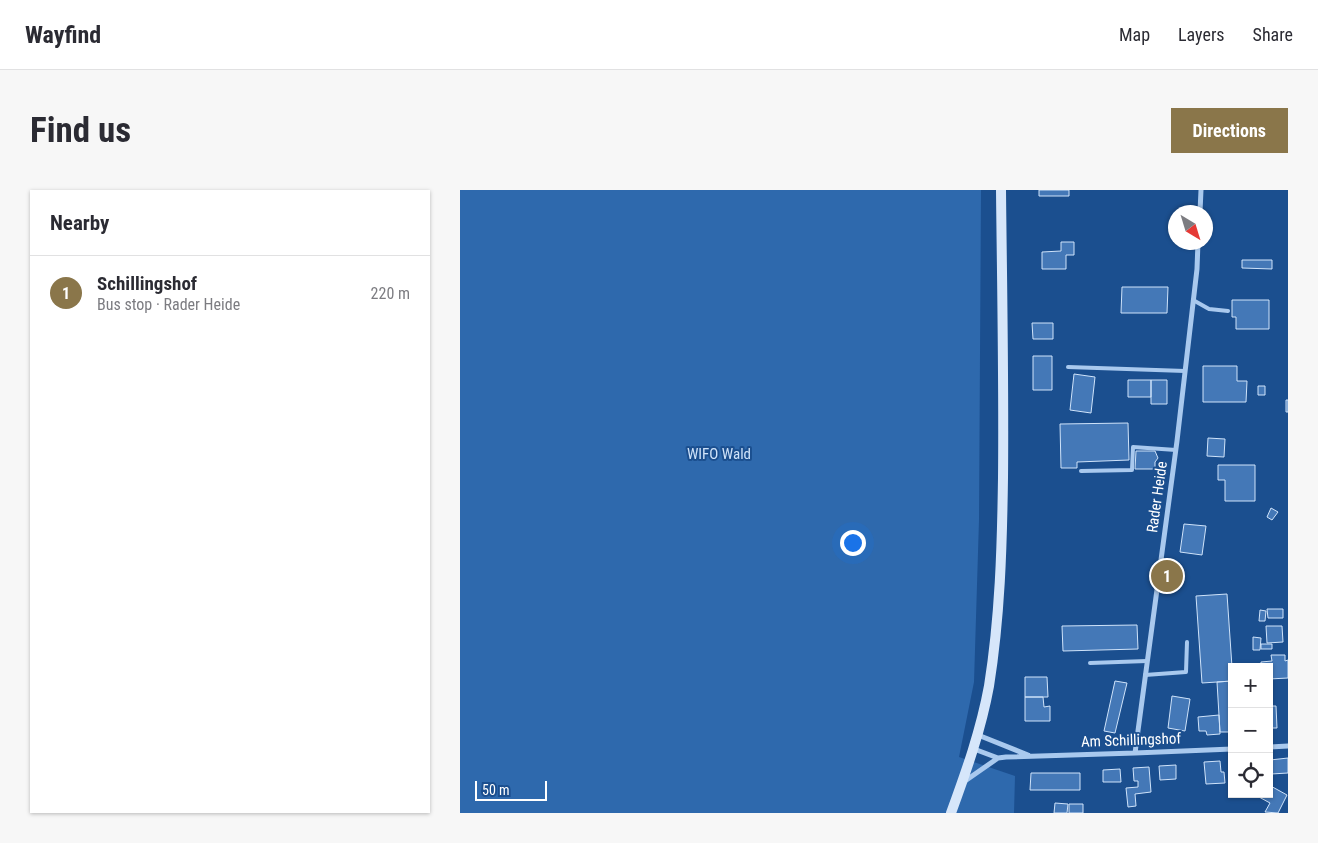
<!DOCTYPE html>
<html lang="en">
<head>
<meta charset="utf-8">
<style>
  body { margin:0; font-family:"Roboto Condensed",sans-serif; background:#f7f7f7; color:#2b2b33 }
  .controls { position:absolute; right:15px; bottom:15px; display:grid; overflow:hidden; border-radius:0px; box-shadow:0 1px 4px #0004 }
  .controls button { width:45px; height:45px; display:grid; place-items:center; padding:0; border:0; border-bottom:1px solid #e1e1e2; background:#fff; color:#2b2b33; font:25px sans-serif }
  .compass { position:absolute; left:708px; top:15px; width:45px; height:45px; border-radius:50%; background:#fff; box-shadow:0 1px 4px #0004; rotate:142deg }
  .scale { position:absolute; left:15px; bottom:12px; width:72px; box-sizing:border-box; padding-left:5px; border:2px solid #fff; border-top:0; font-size:14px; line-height:18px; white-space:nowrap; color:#fff; -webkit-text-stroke:4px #1b4f8f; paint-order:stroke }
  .you { position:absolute; left:392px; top:352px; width:18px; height:18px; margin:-12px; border:4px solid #fff; border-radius:50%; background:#1a73e8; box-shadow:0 0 0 8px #1a73e833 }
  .badge { display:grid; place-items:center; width:32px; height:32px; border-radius:50%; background:#8a764a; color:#fff; font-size:16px; font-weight:700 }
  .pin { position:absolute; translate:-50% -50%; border:2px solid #fff; box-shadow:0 1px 5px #0006 }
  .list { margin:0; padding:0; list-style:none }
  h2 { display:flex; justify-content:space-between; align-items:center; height:65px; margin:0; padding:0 20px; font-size:21px }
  h2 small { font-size:16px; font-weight:400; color:#7c7c81 }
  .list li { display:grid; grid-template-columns:32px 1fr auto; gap:15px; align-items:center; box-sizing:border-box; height:75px; padding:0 20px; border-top:1px solid #e1e1e2 }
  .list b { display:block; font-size:19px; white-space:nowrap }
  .list p { margin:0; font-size:16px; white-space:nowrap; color:#7c7c81 }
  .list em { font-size:16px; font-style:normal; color:#7c7c81 }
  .icon { flex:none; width:28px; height:28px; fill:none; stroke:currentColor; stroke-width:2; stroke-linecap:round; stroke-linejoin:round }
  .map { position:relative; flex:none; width:828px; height:623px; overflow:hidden; border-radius:0px }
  header { display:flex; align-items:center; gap:30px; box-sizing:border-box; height:70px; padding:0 25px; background:#fff; border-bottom:1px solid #e1e1e2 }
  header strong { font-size:24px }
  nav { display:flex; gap:28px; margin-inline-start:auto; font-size:18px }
  .intro { display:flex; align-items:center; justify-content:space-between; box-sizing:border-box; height:120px; padding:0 30px }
  h1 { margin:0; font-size:35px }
  .button { padding:12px 22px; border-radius:0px; background:#8a764a; color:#fff; font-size:18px; font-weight:700 }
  main { display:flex; gap:30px; padding:0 30px }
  aside { flex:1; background:#fff; border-radius:0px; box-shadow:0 1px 4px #0004 }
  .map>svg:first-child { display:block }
  .green { fill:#2e69ad }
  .building { fill:#4478b7; stroke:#cfe3fa }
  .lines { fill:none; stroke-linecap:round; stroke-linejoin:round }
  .service { stroke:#a9c9ee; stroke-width:4 }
  .minor { stroke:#a9c9ee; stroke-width:5 }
  .secondary { stroke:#d6e6fa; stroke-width:10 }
  .labels { text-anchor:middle; stroke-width:4; stroke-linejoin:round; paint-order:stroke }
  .park-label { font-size:15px; fill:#cfe3fa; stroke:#1b4f8f }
  .street-label { font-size:15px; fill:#fff; stroke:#1b4f8f }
</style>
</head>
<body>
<header>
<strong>Wayfind</strong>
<nav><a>Map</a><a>Layers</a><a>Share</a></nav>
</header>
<div class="intro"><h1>Find us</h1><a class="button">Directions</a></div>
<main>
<aside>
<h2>Nearby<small></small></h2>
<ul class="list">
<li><span class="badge">1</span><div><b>Schillingshof</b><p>Bus stop · Rader Heide</p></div><em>220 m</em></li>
</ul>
</aside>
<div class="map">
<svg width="828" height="623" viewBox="0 0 828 623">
  <rect width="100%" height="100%" fill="#1b4f8f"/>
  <path class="green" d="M 0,0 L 521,0 L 519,330 L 514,492 L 499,567 L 555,586 L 554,623 L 0,623 Z"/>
  <path class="building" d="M 579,0 L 609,0 L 609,6 L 579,6 Z
    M 601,52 L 614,52 L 614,65 L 606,65 L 606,79 L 582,79 L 582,62 L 601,61 Z
    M 782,70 L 812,70 L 812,79 L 782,78 Z
    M 662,97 L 708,97 L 707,123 L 661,123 Z
    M 772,110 L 809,110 L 809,139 L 776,139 L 776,127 L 772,127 Z
    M 572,133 L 593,133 L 593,149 L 573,149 Z
    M 573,166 L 592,166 L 592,200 L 573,200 Z
    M 743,176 L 777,176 L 777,191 L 787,191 L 786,212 L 743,212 Z
    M 614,184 L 635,187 L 631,223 L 610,220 Z
    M 668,190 L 691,190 L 691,207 L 668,207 Z
    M 691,190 L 707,190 L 707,214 L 691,214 Z
    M 798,196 L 805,196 L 805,205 L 798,205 Z
    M 826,210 L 828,210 L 828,222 L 826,222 Z
    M 668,233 L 669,270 L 617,272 L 617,278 L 601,278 L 600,234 Z
    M 748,248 L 765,249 L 764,267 L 747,266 Z
    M 676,261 L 695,261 L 698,268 L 695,272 L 695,279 L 675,279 Z
    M 758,275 L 795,275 L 795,311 L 765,311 L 765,290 L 758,290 Z
    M 811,318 L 818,322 L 812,330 L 807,327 Z
    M 724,334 L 746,336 L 742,365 L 720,362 Z
    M 767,404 L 772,477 L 772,491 L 742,493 L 736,406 Z
    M 807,419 L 823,419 L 823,428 L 808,428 Z
    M 800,420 L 806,421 L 805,431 L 799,431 Z
    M 677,435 L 678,459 L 603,461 L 602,436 Z
    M 806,436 L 822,436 L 823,452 L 807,453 Z
    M 793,447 L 801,448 L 800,460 L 793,460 Z
    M 801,454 L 812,454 L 812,459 L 801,459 Z
    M 811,465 L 825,465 L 825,471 L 828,470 L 828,488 L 809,489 L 809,477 L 801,477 L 801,472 L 812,471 Z
    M 565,487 L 587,487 L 588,507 L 565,507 Z
    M 655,491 L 667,493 L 655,543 L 644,541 Z
    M 772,491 L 772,504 L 769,505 L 771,542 L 760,542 L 757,492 Z
    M 712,506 L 730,509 L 725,541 L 708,538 Z
    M 565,507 L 583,507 L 584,517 L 590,516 L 590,531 L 565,531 Z
    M 809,516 L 816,516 L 817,538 L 809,538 Z
    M 759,525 L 760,544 L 747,545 L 746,541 L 739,541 L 738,527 Z
    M 828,568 L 828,583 L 811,584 L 810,570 Z
    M 760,571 L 761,582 L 764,582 L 765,593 L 746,594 L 744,572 Z
    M 716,575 L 716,589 L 700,590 L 699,576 Z
    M 689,577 L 691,602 L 675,604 L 676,616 L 668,617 L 666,598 L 678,597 L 678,591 L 674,591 L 673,578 Z
    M 660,579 L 661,592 L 643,592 L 643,580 Z
    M 571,583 L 620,583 L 620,600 L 570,600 Z
    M 809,595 L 827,605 L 818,623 L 805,622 L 810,613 L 799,607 L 801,604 L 809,604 Z
    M 595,613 L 608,614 L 607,623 L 594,623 Z
    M 609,614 L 623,614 L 623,623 L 609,623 Z"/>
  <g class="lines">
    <path class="service" d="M 733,110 L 749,119 L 768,121
      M 608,177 L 725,181
      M 621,281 L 672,280 L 673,257 L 716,260
      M 630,473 L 687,471
      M 685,485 L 726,482 L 727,452"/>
    <path class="minor" d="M 740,22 L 741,0
      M 518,545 L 568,565
      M 809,557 L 828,556
      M 514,559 L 538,568
      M 675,563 L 717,251 L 737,79 L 738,52
      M 505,591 L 538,568 L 546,567 L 675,563 L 772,559"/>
    <path class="secondary" d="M 491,623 C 506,582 521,540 529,496 C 540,427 542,358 543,288 C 544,192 542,96 541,0"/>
  </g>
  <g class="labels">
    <g class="park-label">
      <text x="259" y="269">WIFO Wald</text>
    </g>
    <g class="street-label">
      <text transform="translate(697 307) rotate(-82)" y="5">Rader Heide</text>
      <text transform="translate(671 550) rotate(-2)" y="5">Am Schillingshof</text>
    </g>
  </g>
</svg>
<div class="controls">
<button>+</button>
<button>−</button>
<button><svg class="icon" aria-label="locate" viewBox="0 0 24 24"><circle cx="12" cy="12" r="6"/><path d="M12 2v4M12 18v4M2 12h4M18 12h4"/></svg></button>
</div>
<svg class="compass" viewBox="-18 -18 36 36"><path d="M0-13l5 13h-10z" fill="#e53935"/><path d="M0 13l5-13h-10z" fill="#7c7c81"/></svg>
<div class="scale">50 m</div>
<div class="you"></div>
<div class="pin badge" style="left:707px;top:386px">1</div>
</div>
</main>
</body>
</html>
